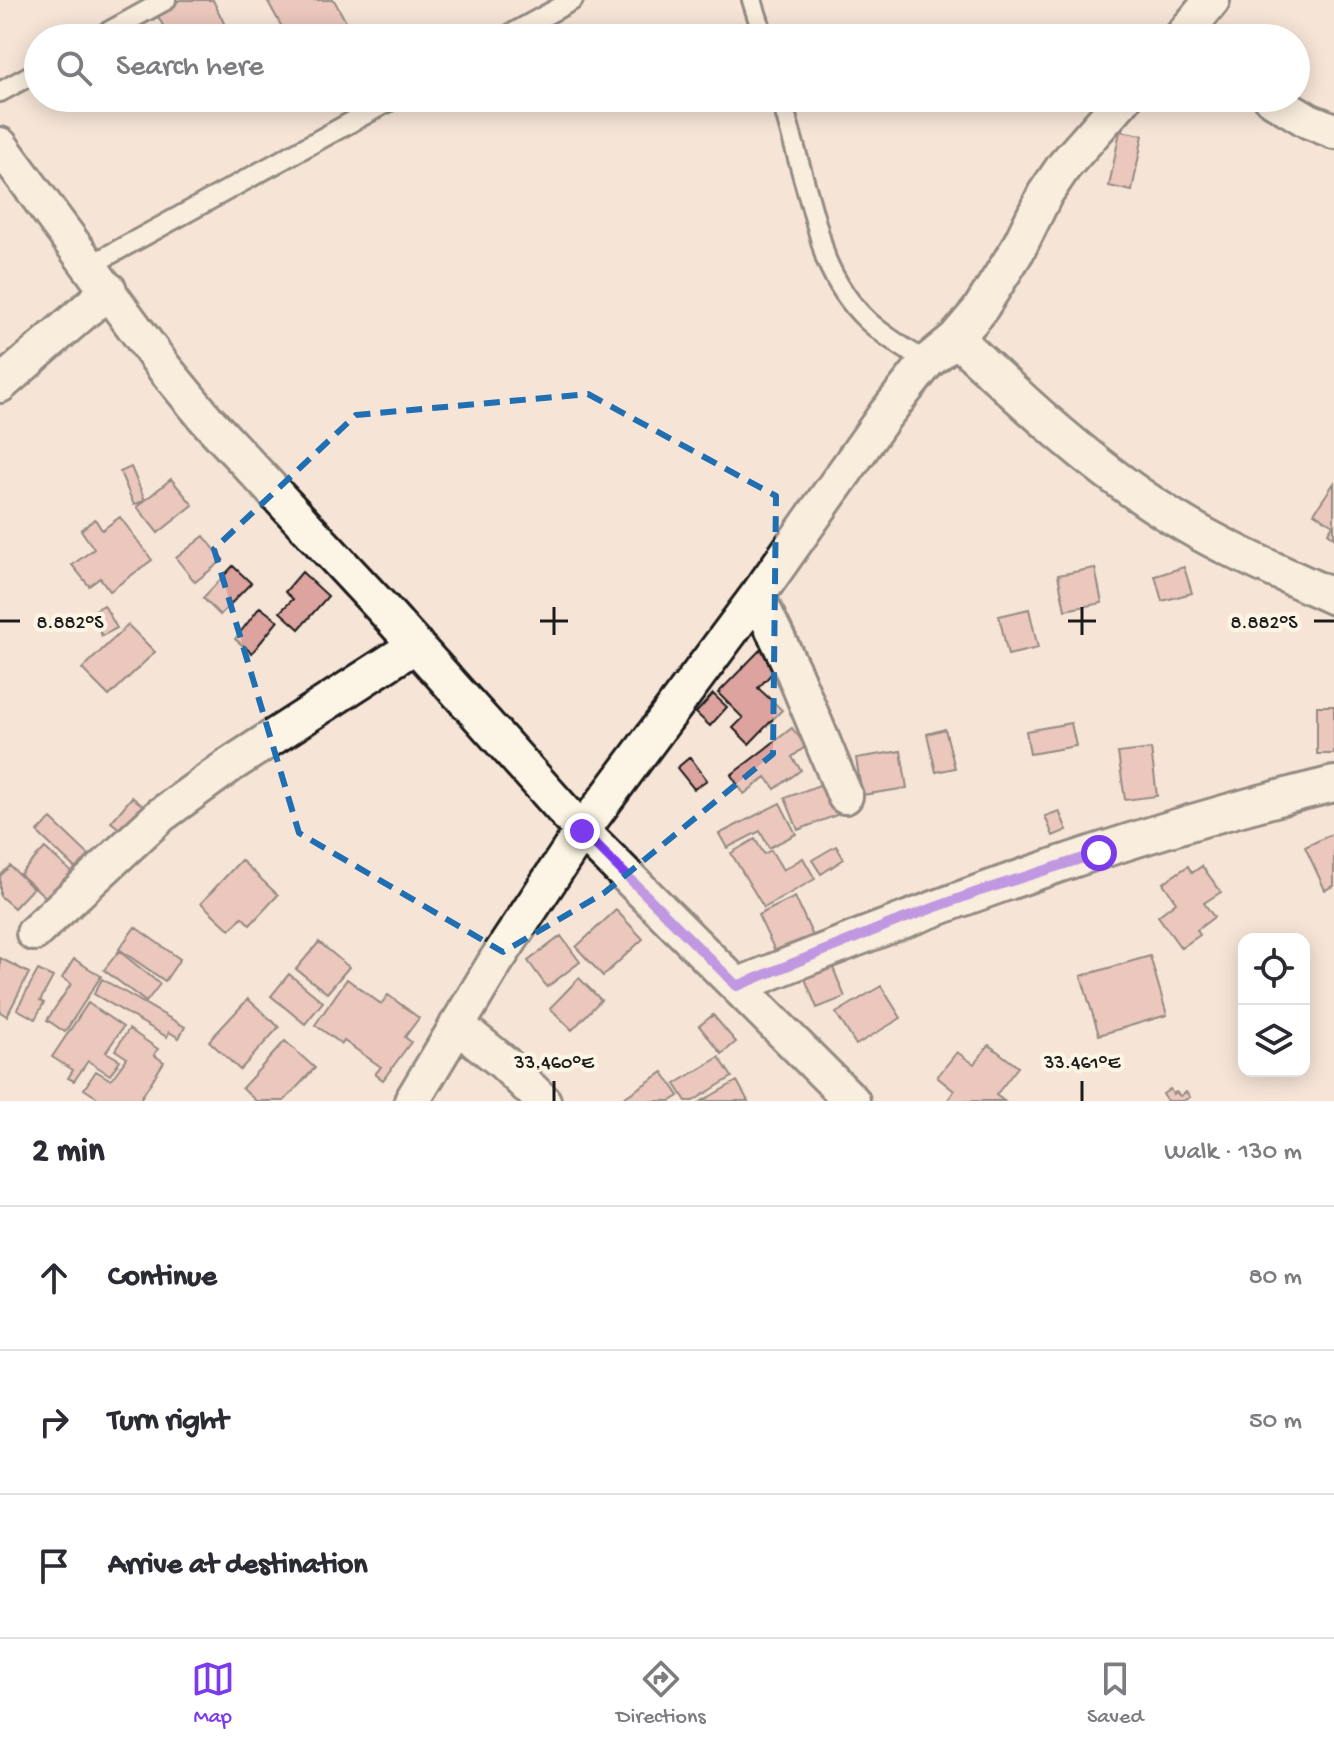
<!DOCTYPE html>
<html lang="en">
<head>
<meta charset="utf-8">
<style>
  body { margin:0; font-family:"Gochi Hand",sans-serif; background:#f7f7f7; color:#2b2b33 }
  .controls { position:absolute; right:24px; bottom:24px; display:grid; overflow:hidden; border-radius:16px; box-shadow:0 4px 20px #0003 }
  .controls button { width:72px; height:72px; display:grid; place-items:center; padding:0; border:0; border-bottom:2px solid #e1e1e2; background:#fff; color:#2b2b33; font:40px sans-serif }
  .stop { position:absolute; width:24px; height:24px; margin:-18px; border:6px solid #7c3aed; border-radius:50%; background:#fff }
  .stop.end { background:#7c3aed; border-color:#fff; box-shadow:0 2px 8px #0008 }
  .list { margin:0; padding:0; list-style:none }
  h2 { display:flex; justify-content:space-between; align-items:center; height:104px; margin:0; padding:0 32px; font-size:34px }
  h2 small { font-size:26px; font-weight:400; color:#7c7c81 }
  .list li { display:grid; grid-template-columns:52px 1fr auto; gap:24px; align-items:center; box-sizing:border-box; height:144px; padding:0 32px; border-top:2px solid #e1e1e2 }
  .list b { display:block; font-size:30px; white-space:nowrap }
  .list em { font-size:26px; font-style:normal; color:#7c7c81 }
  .icon { flex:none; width:44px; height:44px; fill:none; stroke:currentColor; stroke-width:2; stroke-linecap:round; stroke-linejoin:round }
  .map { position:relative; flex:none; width:1334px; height:1101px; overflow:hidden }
  .search { position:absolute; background:#fff; box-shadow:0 4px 20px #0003; left:24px; right:24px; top:24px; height:88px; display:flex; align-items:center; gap:20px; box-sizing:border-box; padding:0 28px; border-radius:44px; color:#7c7c81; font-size:30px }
  .sheet { height:536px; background:#fff }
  nav { display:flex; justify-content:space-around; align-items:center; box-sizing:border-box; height:112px; border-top:2px solid #e1e1e2; background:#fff; font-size:22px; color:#7c7c81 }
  nav a { display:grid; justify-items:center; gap:4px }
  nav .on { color:#7c3aed }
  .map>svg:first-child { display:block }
  .building { fill:#dda39e; stroke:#1c1c1c; stroke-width:2 }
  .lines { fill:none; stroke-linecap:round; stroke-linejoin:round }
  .lane-casing { stroke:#1c1c1c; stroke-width:24 }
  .street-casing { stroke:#1c1c1c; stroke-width:40 }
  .lane { stroke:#fcf5e5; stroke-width:18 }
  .street { stroke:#fcf5e5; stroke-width:34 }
  .route { stroke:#7c3aed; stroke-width:10 }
  .marked { fill:none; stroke:#1f6fb2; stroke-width:6; stroke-dasharray:16 10; stroke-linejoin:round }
  .ticks { fill:none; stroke:#1c1c1c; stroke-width:3 }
  .ticks-label { font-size:20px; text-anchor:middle; fill:#1c1c1c; stroke:#fcf5e5; stroke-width:8; stroke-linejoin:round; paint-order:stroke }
</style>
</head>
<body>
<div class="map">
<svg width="1334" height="1101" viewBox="0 0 1334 1101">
  <rect width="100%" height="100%" fill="#f6e5d7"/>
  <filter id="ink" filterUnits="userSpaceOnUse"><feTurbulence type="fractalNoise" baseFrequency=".0125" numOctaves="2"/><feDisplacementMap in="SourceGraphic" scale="16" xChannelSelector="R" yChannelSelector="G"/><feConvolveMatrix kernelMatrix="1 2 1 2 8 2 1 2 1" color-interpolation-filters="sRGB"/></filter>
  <g filter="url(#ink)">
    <path class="building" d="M 180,0 L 213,0 L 231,38 L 170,38 L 156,13 Z
      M 267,0 L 334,0 L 351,31 L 338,38 L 288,38 Z
      M 1120,131 L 1143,135 L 1132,191 L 1109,186 Z
      M 131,467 L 145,500 L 134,505 L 120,472 Z
      M 171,479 L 193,505 L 158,533 L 137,507 Z
      M 1334,483 L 1334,538 L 1328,533 L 1333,525 L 1314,513 Z
      M 120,517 L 152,560 L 110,591 L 100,578 L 89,586 L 72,565 L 94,549 L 81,530 L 95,519 L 102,530 Z
      M 204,536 L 223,560 L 195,582 L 176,558 Z
      M 233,566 L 251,583 L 220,615 L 203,598 Z
      M 1184,567 L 1192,593 L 1162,601 L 1155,576 Z
      M 1095,568 L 1102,603 L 1065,610 L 1058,575 Z
      M 302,572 L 328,596 L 299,629 L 280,612 L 293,599 L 285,592 Z
      M 104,605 L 117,628 L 102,636 L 90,613 Z
      M 260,607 L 278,621 L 252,653 L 235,639 Z
      M 1029,609 L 1038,648 L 1008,655 L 999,616 Z
      M 128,625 L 155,652 L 109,696 L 82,669 Z
      M 762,648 L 779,666 L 758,688 L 782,710 L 749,744 L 733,728 L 743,718 L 718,693 Z
      M 713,694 L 727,707 L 710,726 L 696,713 Z
      M 1317,706 L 1334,706 L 1334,754 L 1317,754 Z
      M 1071,723 L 1076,746 L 1030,754 L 1026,731 Z
      M 792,728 L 806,746 L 792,757 L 801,770 L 775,789 L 766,777 L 744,794 L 731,775 Z
      M 945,729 L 955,768 L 936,772 L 927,734 Z
      M 1151,749 L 1157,796 L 1125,800 L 1118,753 Z
      M 901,751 L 907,788 L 862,795 L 856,758 Z
      M 690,757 L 707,780 L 694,789 L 677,768 Z
      M 835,779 L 847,811 L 798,830 L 785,798 Z
      M 132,797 L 152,813 L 131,838 L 111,822 Z
      M 780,803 L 796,834 L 769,848 L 760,831 L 727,848 L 719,834 Z
      M 1059,811 L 1067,830 L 1053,836 L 1045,816 Z
      M 51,819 L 92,858 L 79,872 L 37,832 Z
      M 1334,833 L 1334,886 L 1325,890 L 1305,847 Z
      M 755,839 L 764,854 L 771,850 L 783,870 L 803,858 L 815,879 L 764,908 L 731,853 Z
      M 836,846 L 844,859 L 821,874 L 812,860 Z
      M 45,848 L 75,875 L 51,902 L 20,874 Z
      M 241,860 L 278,895 L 250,925 L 242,917 L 230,930 L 201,903 Z
      M 10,866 L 33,888 L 14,908 L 0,896 L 0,876 Z
      M 1188,866 L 1192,873 L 1202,866 L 1221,892 L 1204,903 L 1214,917 L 1197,930 L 1200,935 L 1181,948 L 1158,916 L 1176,902 L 1163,883 Z
      M 795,897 L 813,936 L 776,953 L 758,915 Z
      M 616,910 L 643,939 L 603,976 L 576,947 Z
      M 135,927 L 180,959 L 165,981 L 119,949 Z
      M 561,936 L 580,962 L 547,987 L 528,961 Z
      M 319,942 L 349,967 L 327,993 L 296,969 Z
      M 119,951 L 160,984 L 146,1002 L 104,970 Z
      M 1150,956 L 1167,1015 L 1099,1035 L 1081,976 Z
      M 0,958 L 29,973 L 7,1016 L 0,1012 Z
      M 829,958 L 845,997 L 817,1008 L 801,969 Z
      M 74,959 L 101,976 L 65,1032 L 47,1020 L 71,984 L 62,978 Z
      M 38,970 L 53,977 L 40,1001 L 44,1003 L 35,1019 L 17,1009 Z
      M 289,974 L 323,1002 L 305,1024 L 271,996 Z
      M 579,978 L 601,1000 L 572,1030 L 550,1008 Z
      M 102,979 L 185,1027 L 179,1038 L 169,1032 L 167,1037 L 94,994 Z
      M 347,979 L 381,1004 L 388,995 L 419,1018 L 405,1037 L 411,1042 L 383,1080 L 375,1074 L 381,1067 L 344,1041 L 342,1044 L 315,1025 Z
      M 881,986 L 901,1018 L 856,1045 L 836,1013 Z
      M 248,999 L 279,1027 L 240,1070 L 209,1041 Z
      M 88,1003 L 123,1027 L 106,1052 L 120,1060 L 110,1075 L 88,1061 L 74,1081 L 68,1078 L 73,1070 L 52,1057 Z
      M 713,1015 L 736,1042 L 722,1054 L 699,1026 Z
      M 129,1029 L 158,1049 L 154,1055 L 164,1062 L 139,1101 L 102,1101 L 84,1089 L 96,1071 L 111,1080 L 127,1058 L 115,1050 Z
      M 285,1041 L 315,1068 L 284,1101 L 256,1101 L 242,1088 Z
      M 989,1045 L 1018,1067 L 996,1095 L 1004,1101 L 947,1101 L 954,1091 L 937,1077 L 957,1052 L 974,1064 Z
      M 719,1057 L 732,1077 L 693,1101 L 686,1101 L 675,1084 Z
      M 663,1072 L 679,1096 L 671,1101 L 619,1101 Z
      M 737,1081 L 748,1101 L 702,1101 Z
      M 1170,1089 L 1173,1094 L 1176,1092 L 1180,1096 L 1186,1092 L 1190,1097 L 1183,1101 L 1167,1101 L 1163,1094 Z"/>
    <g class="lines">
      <defs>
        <path id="lane" d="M 752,0 L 764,38
          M 97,38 L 166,0
          M 504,38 L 573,0
          M 0,92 L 38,71
          M 781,98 L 826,259 C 849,313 878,333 927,362
          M 89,266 L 395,98"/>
        <path id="street" d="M 1181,38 L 1212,0
          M 1271,98 L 1309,121 L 1334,131
          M 0,145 L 165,369 L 207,420 L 384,610 L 582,831 L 852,1101
          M 956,338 C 1023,402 1091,466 1171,516 C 1222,548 1279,572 1334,597
          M 0,385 L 109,290
          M 757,596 L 794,673 L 845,796
          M 34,933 L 161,815 L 230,765 L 416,645
          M 737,986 C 931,907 1130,833 1334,784
          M 457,1025 L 504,1063 L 543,1101
          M 412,1101 L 496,961 L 582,831 L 757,596 L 885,415 L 927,362 L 956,338 L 979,311 L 1018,249 L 1045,194 L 1064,166 L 1124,98"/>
      </defs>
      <use href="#lane" class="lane-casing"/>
      <use href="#street" class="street-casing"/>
      <use href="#lane" class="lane"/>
      <use href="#street" class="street"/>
    </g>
  </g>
  <g class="lines" filter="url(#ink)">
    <path class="route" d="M 582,831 L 737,986 L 895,922 L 977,892 L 1099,853"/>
  </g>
  <path d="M0 0H1334V1101H0ZM 588,394 L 776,496 L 773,754 L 604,893 L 503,952 L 299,833 L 214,549 L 356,415 Z" fill="#f6e5d7" fill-opacity=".55" fill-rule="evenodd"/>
  <path class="marked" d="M 588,394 L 776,496 L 773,754 L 604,893 L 503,952 L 299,833 L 214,549 L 356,415 Z"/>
  <path class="ticks" d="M 554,607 L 554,635M 1082,607 L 1082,635M 0,621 L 20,621M 540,621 L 568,621M 1068,621 L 1096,621M 1314,621 L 1334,621M 554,1081 L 554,1101M 1082,1081 L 1082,1101"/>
  <g class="ticks-label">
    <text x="70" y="628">8.882°S</text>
    <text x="1264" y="628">8.882°S</text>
    <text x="554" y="1068">33.460°E</text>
    <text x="1082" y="1068">33.461°E</text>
  </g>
</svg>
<div class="controls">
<button><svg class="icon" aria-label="locate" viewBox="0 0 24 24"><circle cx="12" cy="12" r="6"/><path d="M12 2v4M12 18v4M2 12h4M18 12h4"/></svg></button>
<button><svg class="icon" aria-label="layers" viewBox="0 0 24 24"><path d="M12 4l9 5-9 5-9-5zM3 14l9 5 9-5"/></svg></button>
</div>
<div class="stop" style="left:1099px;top:853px"></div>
<div class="stop end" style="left:582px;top:831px"></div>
<div class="search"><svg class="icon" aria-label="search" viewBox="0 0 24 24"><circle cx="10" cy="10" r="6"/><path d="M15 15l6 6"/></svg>Search here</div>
</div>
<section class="sheet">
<h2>2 min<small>Walk · 130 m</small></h2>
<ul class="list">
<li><svg class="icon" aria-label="ahead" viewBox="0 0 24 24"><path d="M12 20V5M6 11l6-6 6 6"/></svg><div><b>Continue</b></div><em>80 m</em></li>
<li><svg class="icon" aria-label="right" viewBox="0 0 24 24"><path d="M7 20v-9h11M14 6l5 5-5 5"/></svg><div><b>Turn right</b></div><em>50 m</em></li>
<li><svg class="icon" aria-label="arrive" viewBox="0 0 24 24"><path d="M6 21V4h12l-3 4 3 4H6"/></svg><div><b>Arrive at destination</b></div></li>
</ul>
</section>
<nav>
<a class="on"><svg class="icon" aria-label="map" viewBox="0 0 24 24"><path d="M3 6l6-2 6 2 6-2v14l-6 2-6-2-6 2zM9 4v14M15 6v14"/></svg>Map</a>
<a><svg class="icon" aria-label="directions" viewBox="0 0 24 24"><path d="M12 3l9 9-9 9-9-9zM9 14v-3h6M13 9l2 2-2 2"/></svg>Directions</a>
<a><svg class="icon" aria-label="saved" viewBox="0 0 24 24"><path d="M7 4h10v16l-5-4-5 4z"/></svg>Saved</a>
</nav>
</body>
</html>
